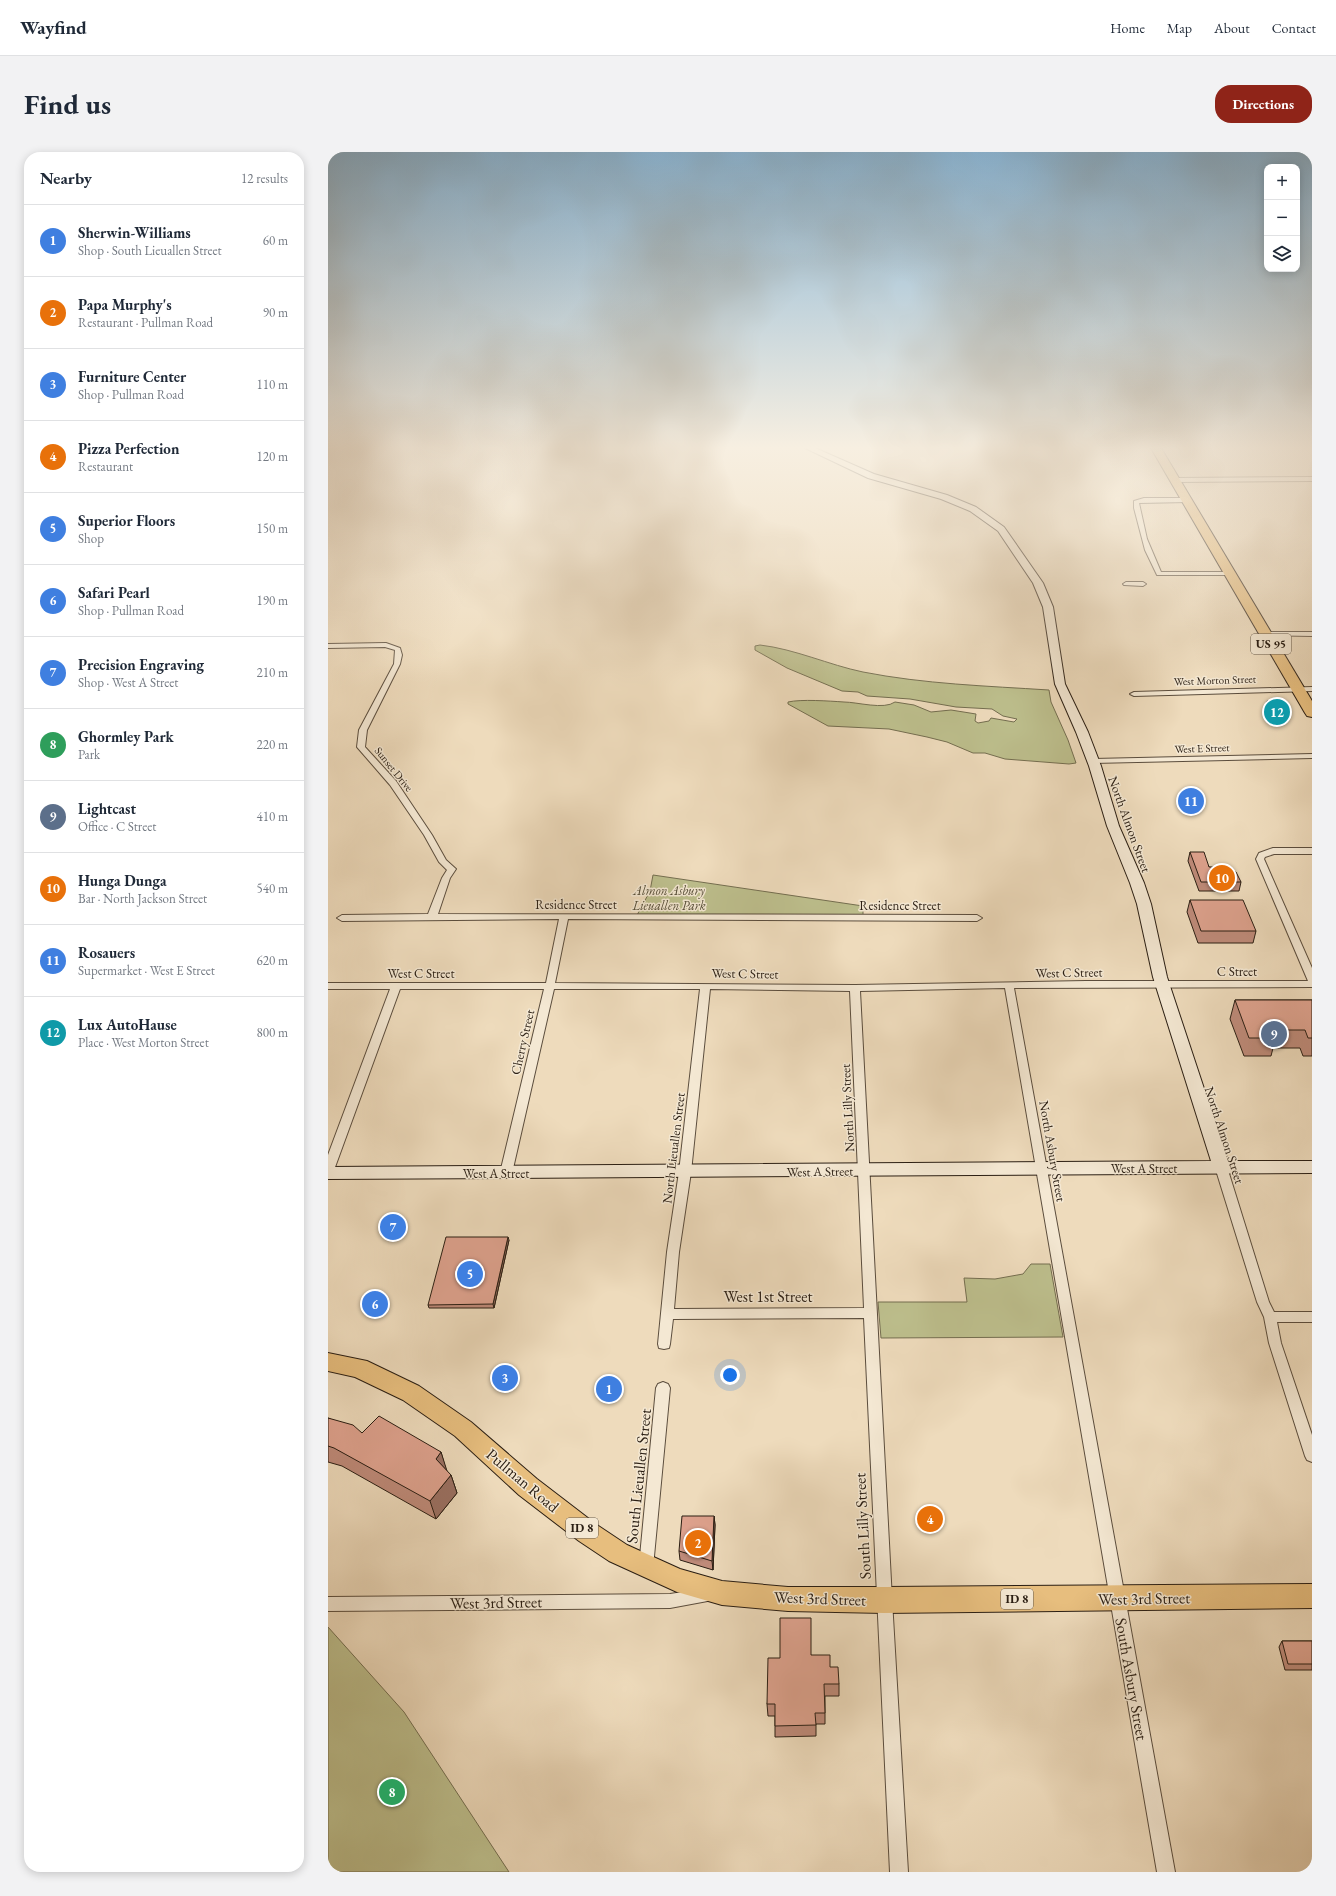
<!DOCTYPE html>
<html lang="en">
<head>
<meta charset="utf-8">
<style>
  body { margin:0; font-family:"EB Garamond",serif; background:#f2f2f3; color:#1f2937 }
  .controls { position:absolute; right:12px; top:12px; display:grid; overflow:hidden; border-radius:8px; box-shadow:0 2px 10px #0003 }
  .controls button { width:36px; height:36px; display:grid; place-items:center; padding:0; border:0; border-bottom:1px solid #e0e1e3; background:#fff; color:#1f2937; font:20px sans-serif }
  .you { position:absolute; left:402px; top:1223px; width:14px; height:14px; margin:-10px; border:3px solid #fff; border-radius:50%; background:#1a73e8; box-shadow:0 0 0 6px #1a73e833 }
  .badge { display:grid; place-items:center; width:26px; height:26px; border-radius:50%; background:#8f2418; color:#fff; font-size:13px; font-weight:700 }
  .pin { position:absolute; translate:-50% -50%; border:2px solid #fff; box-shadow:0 1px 4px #0006 }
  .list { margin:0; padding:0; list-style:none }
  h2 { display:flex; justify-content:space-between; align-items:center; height:52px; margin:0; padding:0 16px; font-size:17px }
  h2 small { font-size:13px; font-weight:400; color:#747a83 }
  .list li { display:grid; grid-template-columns:26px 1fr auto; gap:12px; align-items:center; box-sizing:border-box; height:72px; padding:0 16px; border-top:1px solid #e0e1e3 }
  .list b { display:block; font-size:15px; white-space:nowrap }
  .list p { margin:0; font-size:13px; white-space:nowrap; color:#747a83 }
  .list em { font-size:13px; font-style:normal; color:#747a83 }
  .icon { flex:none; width:22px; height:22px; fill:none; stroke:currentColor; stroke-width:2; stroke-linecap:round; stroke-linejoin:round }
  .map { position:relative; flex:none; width:984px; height:1720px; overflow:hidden; border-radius:16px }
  header { display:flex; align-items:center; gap:24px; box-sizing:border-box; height:56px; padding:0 20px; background:#fff; border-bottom:1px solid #e0e1e3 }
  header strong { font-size:19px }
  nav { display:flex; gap:22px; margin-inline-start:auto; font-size:14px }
  .intro { display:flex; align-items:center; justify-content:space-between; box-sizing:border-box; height:96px; padding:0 24px }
  h1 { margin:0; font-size:28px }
  .button { padding:10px 18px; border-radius:16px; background:#8f2418; color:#fff; font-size:14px; font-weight:700 }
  main { display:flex; gap:24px; padding:0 24px }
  aside { flex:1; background:#fff; border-radius:16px; box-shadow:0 2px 10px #0003 }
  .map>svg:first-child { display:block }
  .green { fill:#bdbf8d; stroke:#746e50 }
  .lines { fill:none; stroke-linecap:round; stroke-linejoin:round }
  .street-casing { stroke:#5b4d3d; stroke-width:2 }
  .secondary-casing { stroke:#2a1e13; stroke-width:2 }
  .primary-casing { stroke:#2a1e13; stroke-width:2 }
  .highway-casing { stroke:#2a1e13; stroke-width:2 }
  .street { fill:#f4e8d3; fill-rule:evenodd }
  .secondary { fill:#f4e8d3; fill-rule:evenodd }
  .primary { fill:#e7be7e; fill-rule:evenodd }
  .highway { fill:#e7be7e; fill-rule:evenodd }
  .wall { fill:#bf8b7a; stroke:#2a1e13 }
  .shaded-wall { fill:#9b7163; stroke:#2a1e13 }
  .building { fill:#dea28e; stroke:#2a1e13 }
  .labels { text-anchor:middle; stroke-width:3; stroke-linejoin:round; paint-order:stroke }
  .far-street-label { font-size:11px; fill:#2a1e13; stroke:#f4e8d3 }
  .shield { fill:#f4e8d3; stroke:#675b4d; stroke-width:1 }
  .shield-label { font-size:12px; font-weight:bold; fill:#2a1e13 }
  .street-label { font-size:13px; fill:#2a1e13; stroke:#f4e8d3 }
  .park-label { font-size:13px; font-style:italic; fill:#564e38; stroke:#f4e8d3 }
  .near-street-label { font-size:16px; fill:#2a1e13; stroke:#f4e8d3 }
</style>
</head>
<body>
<header>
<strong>Wayfind</strong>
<nav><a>Home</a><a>Map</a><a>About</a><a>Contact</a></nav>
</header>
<div class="intro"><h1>Find us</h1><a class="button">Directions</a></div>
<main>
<aside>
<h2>Nearby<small>12 results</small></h2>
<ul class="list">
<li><span class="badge" style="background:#3f7fe0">1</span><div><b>Sherwin-Williams</b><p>Shop · South Lieuallen Street</p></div><em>60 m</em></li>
<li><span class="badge" style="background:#e8710a">2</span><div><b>Papa Murphy's</b><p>Restaurant · Pullman Road</p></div><em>90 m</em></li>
<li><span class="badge" style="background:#3f7fe0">3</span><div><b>Furniture Center</b><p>Shop · Pullman Road</p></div><em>110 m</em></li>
<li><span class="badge" style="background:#e8710a">4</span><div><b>Pizza Perfection</b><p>Restaurant</p></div><em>120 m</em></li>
<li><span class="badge" style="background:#3f7fe0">5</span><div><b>Superior Floors</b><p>Shop</p></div><em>150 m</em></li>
<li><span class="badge" style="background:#3f7fe0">6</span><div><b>Safari Pearl</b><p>Shop · Pullman Road</p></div><em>190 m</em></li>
<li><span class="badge" style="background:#3f7fe0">7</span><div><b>Precision Engraving</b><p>Shop · West A Street</p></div><em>210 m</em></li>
<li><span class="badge" style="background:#2e9e5b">8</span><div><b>Ghormley Park</b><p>Park</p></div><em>220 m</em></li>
<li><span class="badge" style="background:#5c6f8a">9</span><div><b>Lightcast</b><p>Office · C Street</p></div><em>410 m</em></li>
<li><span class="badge" style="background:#e8710a">10</span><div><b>Hunga Dunga</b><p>Bar · North Jackson Street</p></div><em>540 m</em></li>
<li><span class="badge" style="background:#3f7fe0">11</span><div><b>Rosauers</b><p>Supermarket · West E Street</p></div><em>620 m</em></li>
<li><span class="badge" style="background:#0f9aa8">12</span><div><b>Lux AutoHause</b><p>Place · West Morton Street</p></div><em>800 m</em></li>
</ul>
</aside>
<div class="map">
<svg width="984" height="1720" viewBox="0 0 984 1720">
  <rect width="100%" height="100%" fill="#eedbbc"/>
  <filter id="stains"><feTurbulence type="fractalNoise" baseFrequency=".005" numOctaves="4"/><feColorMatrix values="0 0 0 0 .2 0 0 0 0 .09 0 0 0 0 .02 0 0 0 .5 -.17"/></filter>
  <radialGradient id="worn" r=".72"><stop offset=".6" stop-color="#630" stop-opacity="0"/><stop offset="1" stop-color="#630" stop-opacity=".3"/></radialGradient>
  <path class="green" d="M 432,493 C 467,497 501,513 535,520 C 596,532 659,534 721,538 L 723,550 L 740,588 L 748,611 L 741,612 L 677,607 L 657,601 L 645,601 L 619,590 L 599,585 L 561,577 L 500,574 L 460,552 L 460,550 C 473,547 501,549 516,550 C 529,550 556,558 567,550 L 586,553 L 603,560 L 623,558 L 648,562 L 647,569 L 650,571 L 661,569 L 663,566 L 686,570 L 689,567 L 675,564 L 664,557 L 628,555 L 582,547 L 539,544 L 530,540 L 514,539 L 459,516 L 427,498 L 427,494 Z
    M 325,723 L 535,754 L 535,766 L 308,765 L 322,739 Z
    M 703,1112 L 722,1112 L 735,1185 L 553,1186 L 550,1150 L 639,1150 L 636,1126 L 667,1127 L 695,1122 Z
    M 0,1475 L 76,1560 L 181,1720 L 0,1720 Z"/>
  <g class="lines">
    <defs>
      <path id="street" d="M 984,325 L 984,329 L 848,330 L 845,328 L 848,326 Z
        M 816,346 L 860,346 L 863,348 L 860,350 L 811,351 L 819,387 L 833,420 L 903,420 L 906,422 L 905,423 L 829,423 L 817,398 L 806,356 L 806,349 Z
        M 798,430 L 815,430 L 818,432 L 815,434 L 796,433 L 795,432 Z
        M 937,480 L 984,480 L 984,484 L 935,483 L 934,482 Z
        M 58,491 L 72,496 L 74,503 L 72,512 L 39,578 L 37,595 L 68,629 L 104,683 L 118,708 L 128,717 L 122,726 L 110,762 L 649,763 L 654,766 L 649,769 L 240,767 L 227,831 L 527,833 L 758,829 L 980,829 L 928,707 L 931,701 L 945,696 L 984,696 L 984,702 L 946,702 L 937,705 L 936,707 L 984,816 L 984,835 L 686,836 L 847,1720 L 829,1720 L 677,836 L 532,839 L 564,1448 L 580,1720 L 562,1720 L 536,1166 L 345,1167 L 342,1192 L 341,1196 L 336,1197 L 331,1196 L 330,1192 L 339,1100 L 351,1020 L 372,837 L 226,837 L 184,1021 L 182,1024 L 174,1024 L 172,1021 L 216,837 L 72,837 L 6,1018 L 4,1021 L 0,1022 L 0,1003 L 62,837 L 0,837 L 0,831 L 218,831 L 231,767 L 14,769 L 9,766 L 14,763 L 100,762 L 114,726 L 119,718 L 111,710 L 96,683 L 62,633 L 29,595 L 31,578 L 66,512 L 67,498 L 57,495 L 0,496 L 0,492 ZM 382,837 L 522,839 L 536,1156 L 346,1157 L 351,1100 L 363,1020 Z
        M 984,535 L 984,539 L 806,544 L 802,542 L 806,540 Z
        M 984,602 L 984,606 L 765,611 L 761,609 L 765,607 Z
        M 893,1011 L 897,1012 L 899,1015 L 941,1150 L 946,1160 L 984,1160 L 984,1170 L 949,1170 L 953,1191 L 984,1283 L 984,1310 L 979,1308 L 977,1304 L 941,1191 L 936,1165 L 929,1150 L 887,1015 L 889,1012 Z
        M 335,1230 L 340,1232 L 342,1236 L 325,1415 L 323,1420 L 318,1422 L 313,1420 L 311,1415 L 328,1236 L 330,1232 Z
        M 380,1436 L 385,1438 L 388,1443 L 385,1448 L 342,1456 L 0,1459 L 0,1445 L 342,1442 Z"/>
      <path id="secondary" d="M 477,296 L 487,296 L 546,322 L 619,343 L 648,355 L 676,375 L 715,431 L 725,455 L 737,532 L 760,580 L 773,614 L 791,674 L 816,731 L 823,752 L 839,825 L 900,1009 L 984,1009 L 984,1021 L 0,1027 L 0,1015 L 883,1009 L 825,825 L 809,752 L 802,731 L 779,674 L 761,614 L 748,580 L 727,532 L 715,455 L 705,431 L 670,379 L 642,359 L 613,347 L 540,326 Z"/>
      <path id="primary" d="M 0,1201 L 39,1209 L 91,1234 L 143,1270 L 209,1327 L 269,1373 L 299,1393 L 352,1417 L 394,1429 L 460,1435 L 556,1435 L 984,1432 L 984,1456 L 556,1461 L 460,1459 L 394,1453 L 349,1440 L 281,1409 L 251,1389 L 191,1343 L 127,1284 L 75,1248 L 27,1225 L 0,1219 Z"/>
      <path id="highway" d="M 823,296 L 833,296 L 984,549 L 984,565 L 979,564 L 977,561 Z"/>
    </defs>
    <use href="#street" class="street-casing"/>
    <use href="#secondary" class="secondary-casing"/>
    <use href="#primary" class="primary-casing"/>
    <use href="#highway" class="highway-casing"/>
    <use href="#street" class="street"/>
    <use href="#secondary" class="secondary"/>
    <use href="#primary" class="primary"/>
    <use href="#highway" class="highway"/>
  </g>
  <path class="wall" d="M 939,549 L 962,560 L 961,565 L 943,565 L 937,554 Z
    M 862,700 L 881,715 L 904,720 L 913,730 L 911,739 L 871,739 L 860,709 Z
    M 862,748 L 928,779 L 925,791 L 870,791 L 859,760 Z
    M 907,848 L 984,848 L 984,904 L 975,904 L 972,896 L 945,896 L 943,904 L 916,904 L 902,867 Z
    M 181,1088 L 166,1156 L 101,1156 L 100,1153 Z
    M 0,1266 L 34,1281 L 113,1300 L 118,1318 L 123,1323 L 129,1341 L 108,1367 L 14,1314 L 0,1310 Z
    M 386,1364 L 387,1373 L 385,1418 L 352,1408 L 351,1399 Z
    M 954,1489 L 984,1489 L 984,1518 L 957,1518 L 951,1495 Z
    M 483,1503 L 502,1515 L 511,1532 L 511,1544 L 497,1544 L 497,1572 L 488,1572 L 488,1584 L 447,1585 L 447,1564 L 440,1564 L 439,1552 L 452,1506 Z"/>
  <path class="shaded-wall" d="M 180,1085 L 181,1088 L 166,1156 L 165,1152 Z
    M 113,1300 L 119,1319 L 108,1307 Z
    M 123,1323 L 129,1341 L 108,1367 L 102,1349 Z
    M 386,1364 L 387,1373 L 385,1418 L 384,1409 Z"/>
  <path class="building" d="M 939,549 L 956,549 L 962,560 L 944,560 Z
    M 862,700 L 876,700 L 881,715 L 902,715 L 904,720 L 908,720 L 913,730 L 873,730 Z
    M 862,748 L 915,748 L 928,779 L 873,779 Z
    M 907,848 L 984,848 L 984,886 L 980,886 L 977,878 L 945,878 L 948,886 L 921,886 Z
    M 118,1085 L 180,1085 L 165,1152 L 100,1153 Z
    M 51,1264 L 113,1300 L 108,1307 L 123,1323 L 102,1349 L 6,1296 L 0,1294 L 0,1266 L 25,1273 L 34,1281 Z
    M 354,1364 L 386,1364 L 384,1409 L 351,1399 Z
    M 452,1466 L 483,1466 L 483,1503 L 502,1503 L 502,1515 L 510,1515 L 511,1532 L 496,1532 L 497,1561 L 487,1561 L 488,1573 L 447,1574 L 447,1552 L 439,1552 L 440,1506 L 452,1506 Z
    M 954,1489 L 984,1489 L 984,1512 L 960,1512 Z"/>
  <linearGradient id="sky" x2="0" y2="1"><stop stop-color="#8ab6d6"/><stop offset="0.55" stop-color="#f7efe1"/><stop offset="1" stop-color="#f7efe1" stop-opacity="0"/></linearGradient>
  <rect width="984" height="537" fill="url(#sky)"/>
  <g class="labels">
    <g class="far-street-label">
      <text transform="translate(887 528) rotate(-2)" y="4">West Morton Street</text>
      <text transform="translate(874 596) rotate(-2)" y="4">West E Street</text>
      <text transform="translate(66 617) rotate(51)" y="4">Sunset Drive</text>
    </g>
    <g class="shield">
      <rect x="923" y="482" width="40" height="20" rx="3"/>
      <rect x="238" y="1366" width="32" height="20" rx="3"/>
      <rect x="673" y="1437" width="32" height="20" rx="3"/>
    </g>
    <g class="shield-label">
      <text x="943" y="496">US 95</text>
      <text x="254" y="1380">ID 8</text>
      <text x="689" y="1451">ID 8</text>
    </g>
    <g class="street-label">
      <text transform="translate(802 672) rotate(70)" y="5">North Almon Street</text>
      <text x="248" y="757">Residence Street</text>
      <text x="572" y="758">Residence Street</text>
      <text x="909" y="824">C Street</text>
      <text transform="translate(741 820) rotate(-1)" y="5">West C Street</text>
      <text x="93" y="826">West C Street</text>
      <text transform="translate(417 821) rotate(1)" y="5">West C Street</text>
      <text transform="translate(194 890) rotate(-77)" y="5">Cherry Street</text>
      <text transform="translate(519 956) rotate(-93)" y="5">North Lilly Street</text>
      <text transform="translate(897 983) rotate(72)" y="5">North Almon Street</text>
      <text transform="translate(345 996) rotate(-83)" y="5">North Lieuallen Street</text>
      <text transform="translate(725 999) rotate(80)" y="5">North Asbury Street</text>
      <text x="816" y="1021">West A Street</text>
      <text transform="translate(492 1019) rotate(-1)" y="5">West A Street</text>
      <text x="168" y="1026">West A Street</text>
    </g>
    <g class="park-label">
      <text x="341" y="743">Almon Asbury<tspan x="341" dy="15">Lieuallen Park</tspan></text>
    </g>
    <g class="near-street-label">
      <text x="440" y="1150">West 1st Street</text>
      <text transform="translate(310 1324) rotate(-84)" y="6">South Lieuallen Street</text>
      <text transform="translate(195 1328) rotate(40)" y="6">Pullman Road</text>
      <text transform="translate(534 1374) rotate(-93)" y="6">South Lilly Street</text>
      <text transform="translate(492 1446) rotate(2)" y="6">West 3rd Street</text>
      <text transform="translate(816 1446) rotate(-1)" y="6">West 3rd Street</text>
      <text transform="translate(168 1450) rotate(-1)" y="6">West 3rd Street</text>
      <text transform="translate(804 1527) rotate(80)" y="6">South Asbury Street</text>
    </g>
  </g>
  <rect width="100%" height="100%" filter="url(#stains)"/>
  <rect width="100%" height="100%" fill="url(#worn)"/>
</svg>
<div class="controls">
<button>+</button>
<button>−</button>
<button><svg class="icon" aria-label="layers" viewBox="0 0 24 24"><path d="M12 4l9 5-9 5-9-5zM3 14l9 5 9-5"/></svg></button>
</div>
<div class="you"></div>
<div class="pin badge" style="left:281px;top:1237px;background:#3f7fe0">1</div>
<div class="pin badge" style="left:370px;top:1391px;background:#e8710a">2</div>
<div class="pin badge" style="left:177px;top:1226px;background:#3f7fe0">3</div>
<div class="pin badge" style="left:602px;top:1367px;background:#e8710a">4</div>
<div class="pin badge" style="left:142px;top:1122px;background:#3f7fe0">5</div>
<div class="pin badge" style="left:47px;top:1152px;background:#3f7fe0">6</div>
<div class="pin badge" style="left:65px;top:1075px;background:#3f7fe0">7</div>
<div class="pin badge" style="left:64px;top:1640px;background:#2e9e5b">8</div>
<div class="pin badge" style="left:946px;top:882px;background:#5c6f8a">9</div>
<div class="pin badge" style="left:894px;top:726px;background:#e8710a">10</div>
<div class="pin badge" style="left:863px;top:649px;background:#3f7fe0">11</div>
<div class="pin badge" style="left:949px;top:560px;background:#0f9aa8">12</div>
</div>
</main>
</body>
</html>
